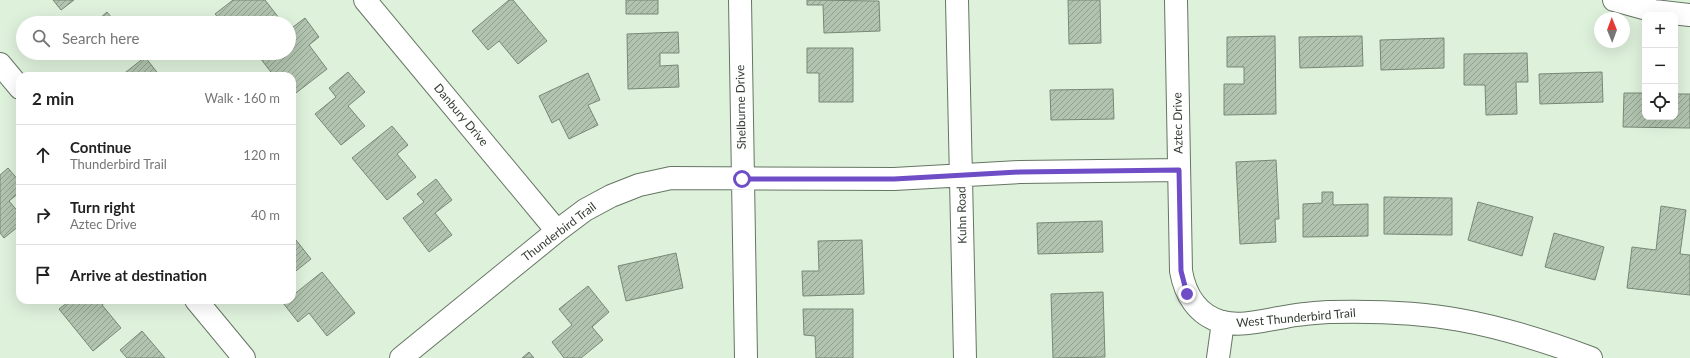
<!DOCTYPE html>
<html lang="en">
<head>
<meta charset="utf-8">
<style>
  body { margin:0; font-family:Lato,sans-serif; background:#f2f2f2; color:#222 }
  .controls { position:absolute; right:12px; top:12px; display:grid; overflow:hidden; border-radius:8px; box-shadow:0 4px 16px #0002 }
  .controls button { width:36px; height:36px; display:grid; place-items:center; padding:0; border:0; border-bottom:1px solid #e0e0e0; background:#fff; color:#222; font:20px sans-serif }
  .compass { position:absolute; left:1594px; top:12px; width:36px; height:36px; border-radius:50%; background:#fff; box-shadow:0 4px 16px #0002; rotate:359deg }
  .stop { position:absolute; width:12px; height:12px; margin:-9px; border:3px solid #6f4dc6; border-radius:50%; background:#fff }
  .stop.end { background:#6f4dc6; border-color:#fff; box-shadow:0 1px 4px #0008 }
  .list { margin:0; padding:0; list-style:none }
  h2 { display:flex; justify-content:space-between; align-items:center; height:52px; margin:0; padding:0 16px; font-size:17px }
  h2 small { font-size:13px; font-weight:400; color:#767676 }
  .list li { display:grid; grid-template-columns:26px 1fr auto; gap:12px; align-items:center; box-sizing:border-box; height:60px; padding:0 16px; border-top:1px solid #e0e0e0 }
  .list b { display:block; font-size:15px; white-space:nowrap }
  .list p { margin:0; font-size:13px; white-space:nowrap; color:#767676 }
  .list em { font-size:13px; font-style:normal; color:#767676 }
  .icon { flex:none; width:22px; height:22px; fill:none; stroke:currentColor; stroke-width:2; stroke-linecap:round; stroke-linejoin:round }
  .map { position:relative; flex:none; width:1690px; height:358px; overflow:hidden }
  .search { position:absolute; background:#fff; box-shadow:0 4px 16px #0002; left:16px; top:16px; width:280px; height:44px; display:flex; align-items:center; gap:10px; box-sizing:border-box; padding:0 14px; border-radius:22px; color:#767676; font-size:15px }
  .panel { position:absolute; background:#fff; box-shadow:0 4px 16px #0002; left:16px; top:72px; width:280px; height:232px; border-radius:12px }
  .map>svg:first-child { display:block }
  .building { fill:url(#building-hatch); stroke:#778975 }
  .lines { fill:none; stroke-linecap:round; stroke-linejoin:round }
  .minor-casing { stroke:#657663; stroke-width:24 }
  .minor { stroke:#fff; stroke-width:22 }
  .route { stroke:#6f4dc6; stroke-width:5 }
  .labels { text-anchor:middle; stroke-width:4; stroke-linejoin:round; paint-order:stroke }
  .street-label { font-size:12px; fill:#353d34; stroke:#fff }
</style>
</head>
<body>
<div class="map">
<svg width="1690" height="358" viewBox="0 0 1690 358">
  <defs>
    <pattern id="building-hatch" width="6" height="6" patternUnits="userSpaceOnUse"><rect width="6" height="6" fill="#b1c4af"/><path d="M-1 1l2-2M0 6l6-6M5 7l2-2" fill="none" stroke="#91a08f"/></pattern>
  </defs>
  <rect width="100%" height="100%" fill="#def1db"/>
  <path class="building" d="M 53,0 L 74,0 L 61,10 Z
    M 233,0 L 265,0 L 279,18 L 272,23 L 245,23 L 240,17 L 232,23 L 223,23 L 215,14 Z
    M 509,0 L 513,0 L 547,41 L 518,64 L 499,41 L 488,50 L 472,31 Z
    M 626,0 L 658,0 L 658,14 L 626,14 Z
    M 807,0 L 879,1 L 880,31 L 824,33 L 823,5 L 807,5 Z
    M 1068,0 L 1100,0 L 1101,43 L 1069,44 Z
    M 107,12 L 116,23 L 94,23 Z
    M 82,17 L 88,23 L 74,23 Z
    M 305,18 L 319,37 L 309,45 L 327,69 L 292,96 L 292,76 L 274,76 L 257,54 L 289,53 L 289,30 Z
    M 678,32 L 679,53 L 660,53 L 660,66 L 678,65 L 679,87 L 628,89 L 627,34 Z
    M 1275,36 L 1276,114 L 1224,115 L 1224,84 L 1244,84 L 1244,67 L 1227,67 L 1227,37 Z
    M 1362,36 L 1363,66 L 1300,68 L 1299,37 Z
    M 1444,38 L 1444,68 L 1381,70 L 1380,40 Z
    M 807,48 L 853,48 L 853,102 L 819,102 L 819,73 L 807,73 Z
    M 105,53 L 118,53 L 111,59 Z
    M 1527,53 L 1528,82 L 1516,82 L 1517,114 L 1486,115 L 1485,85 L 1464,85 L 1464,54 Z
    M 145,57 L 160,76 L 121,76 Z
    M 348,72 L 365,92 L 348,106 L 365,126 L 341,145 L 315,114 L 336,97 L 329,88 Z
    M 1602,72 L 1603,102 L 1540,104 L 1539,74 Z
    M 588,73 L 600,100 L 588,105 L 598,125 L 569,139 L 559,119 L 552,123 L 539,96 Z
    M 1113,89 L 1114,119 L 1051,120 L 1050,90 Z
    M 1624,93 L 1645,93 L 1645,117 L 1675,117 L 1675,94 L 1690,94 L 1690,128 L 1623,127 Z
    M 392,126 L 408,145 L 397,154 L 416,177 L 387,200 L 352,158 Z
    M 1276,160 L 1279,219 L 1275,219 L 1276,242 L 1240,244 L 1236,162 Z
    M 8,168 L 20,182 L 20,192 L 9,201 L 20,214 L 20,225 L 4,238 L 0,233 L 0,175 Z
    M 436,179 L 452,200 L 435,213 L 452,235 L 429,252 L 403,218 L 424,202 L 417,194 Z
    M 1322,192 L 1333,192 L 1333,205 L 1368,204 L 1368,236 L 1303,237 L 1303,204 L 1322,203 Z
    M 1384,197 L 1452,198 L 1452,235 L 1384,234 Z
    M 1478,202 L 1533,217 L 1522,256 L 1468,240 Z
    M 1661,206 L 1686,210 L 1680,254 L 1690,255 L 1690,295 L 1627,288 L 1632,247 L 1656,250 Z
    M 1102,221 L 1103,252 L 1038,254 L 1037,223 Z
    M 1554,233 L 1604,247 L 1595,280 L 1545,267 Z
    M 292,235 L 311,259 L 292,274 Z
    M 862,240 L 864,294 L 803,296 L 802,271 L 819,271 L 818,241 Z
    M 676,253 L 683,288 L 626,301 L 618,266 Z
    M 322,272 L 355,313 L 327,336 L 309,313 L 298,322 L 283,303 L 287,300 L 292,300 L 292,296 Z
    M 588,286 L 609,312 L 592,327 L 603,340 L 581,358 L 564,358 L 552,342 L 572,325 L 559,309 Z
    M 1103,292 L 1105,357 L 1053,358 L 1051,294 Z
    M 71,300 L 108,300 L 102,305 L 121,328 L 93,351 L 59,309 Z
    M 803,309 L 853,309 L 853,358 L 816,358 L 815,336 L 804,335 Z
    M 142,331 L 165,358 L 127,358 L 120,350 Z
    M 529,352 L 534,358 L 522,358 Z"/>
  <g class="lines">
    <defs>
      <path id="minor" d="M 365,0 L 557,231
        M 740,0 L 746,358
        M 957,0 L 965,358
        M 1176,0 L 1181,271 C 1185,294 1197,315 1222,322 C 1242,327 1264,320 1285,317 C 1299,314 1315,313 1330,312 C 1373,311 1417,312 1460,320 C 1505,328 1548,342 1591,358
        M 1614,0 L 1654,11 L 1690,15
        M 0,64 L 20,88
        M 196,300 L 244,358
        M 401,358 L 557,231 L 585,210 L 611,196 L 639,185 L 671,178 L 894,179 L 1020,172 L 1179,170
        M 1218,358 L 1223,322"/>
    </defs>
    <use href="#minor" class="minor-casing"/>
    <use href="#minor" class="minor"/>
  </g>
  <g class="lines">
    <path class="route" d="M 742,179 L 894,179 L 1020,172 L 1179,170 L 1181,271 L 1187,294"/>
  </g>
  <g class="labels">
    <g class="street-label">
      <text transform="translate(741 107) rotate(-91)" y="4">Shelburne Drive</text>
      <text transform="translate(461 115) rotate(50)" y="4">Danbury Drive</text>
      <text transform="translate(1178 123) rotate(-91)" y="4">Aztec Drive</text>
      <text transform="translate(962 215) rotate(-91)" y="4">Kuhn Road</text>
      <text transform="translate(559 232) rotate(-37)" y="4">Thunderbird Trail</text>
      <text transform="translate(1296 318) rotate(-5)" y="4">West Thunderbird Trail</text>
    </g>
  </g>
</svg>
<div class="controls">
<button>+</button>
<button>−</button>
<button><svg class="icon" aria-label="locate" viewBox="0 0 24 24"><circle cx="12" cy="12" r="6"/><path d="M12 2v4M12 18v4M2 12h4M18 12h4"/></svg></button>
</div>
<svg class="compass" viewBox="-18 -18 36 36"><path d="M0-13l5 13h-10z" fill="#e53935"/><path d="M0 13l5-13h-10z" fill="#767676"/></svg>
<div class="stop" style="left:742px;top:179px"></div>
<div class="stop end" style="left:1187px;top:294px"></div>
<div class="search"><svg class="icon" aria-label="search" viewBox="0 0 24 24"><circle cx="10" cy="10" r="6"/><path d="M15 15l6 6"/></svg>Search here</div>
<section class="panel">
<h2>2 min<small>Walk · 160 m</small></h2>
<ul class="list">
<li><svg class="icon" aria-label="ahead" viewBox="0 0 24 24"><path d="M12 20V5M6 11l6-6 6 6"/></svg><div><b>Continue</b><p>Thunderbird Trail</p></div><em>120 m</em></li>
<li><svg class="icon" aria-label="right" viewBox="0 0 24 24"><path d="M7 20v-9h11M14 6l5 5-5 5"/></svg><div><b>Turn right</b><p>Aztec Drive</p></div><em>40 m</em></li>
<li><svg class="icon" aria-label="arrive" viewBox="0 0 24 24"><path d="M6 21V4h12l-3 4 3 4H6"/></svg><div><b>Arrive at destination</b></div></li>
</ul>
</section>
</div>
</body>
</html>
